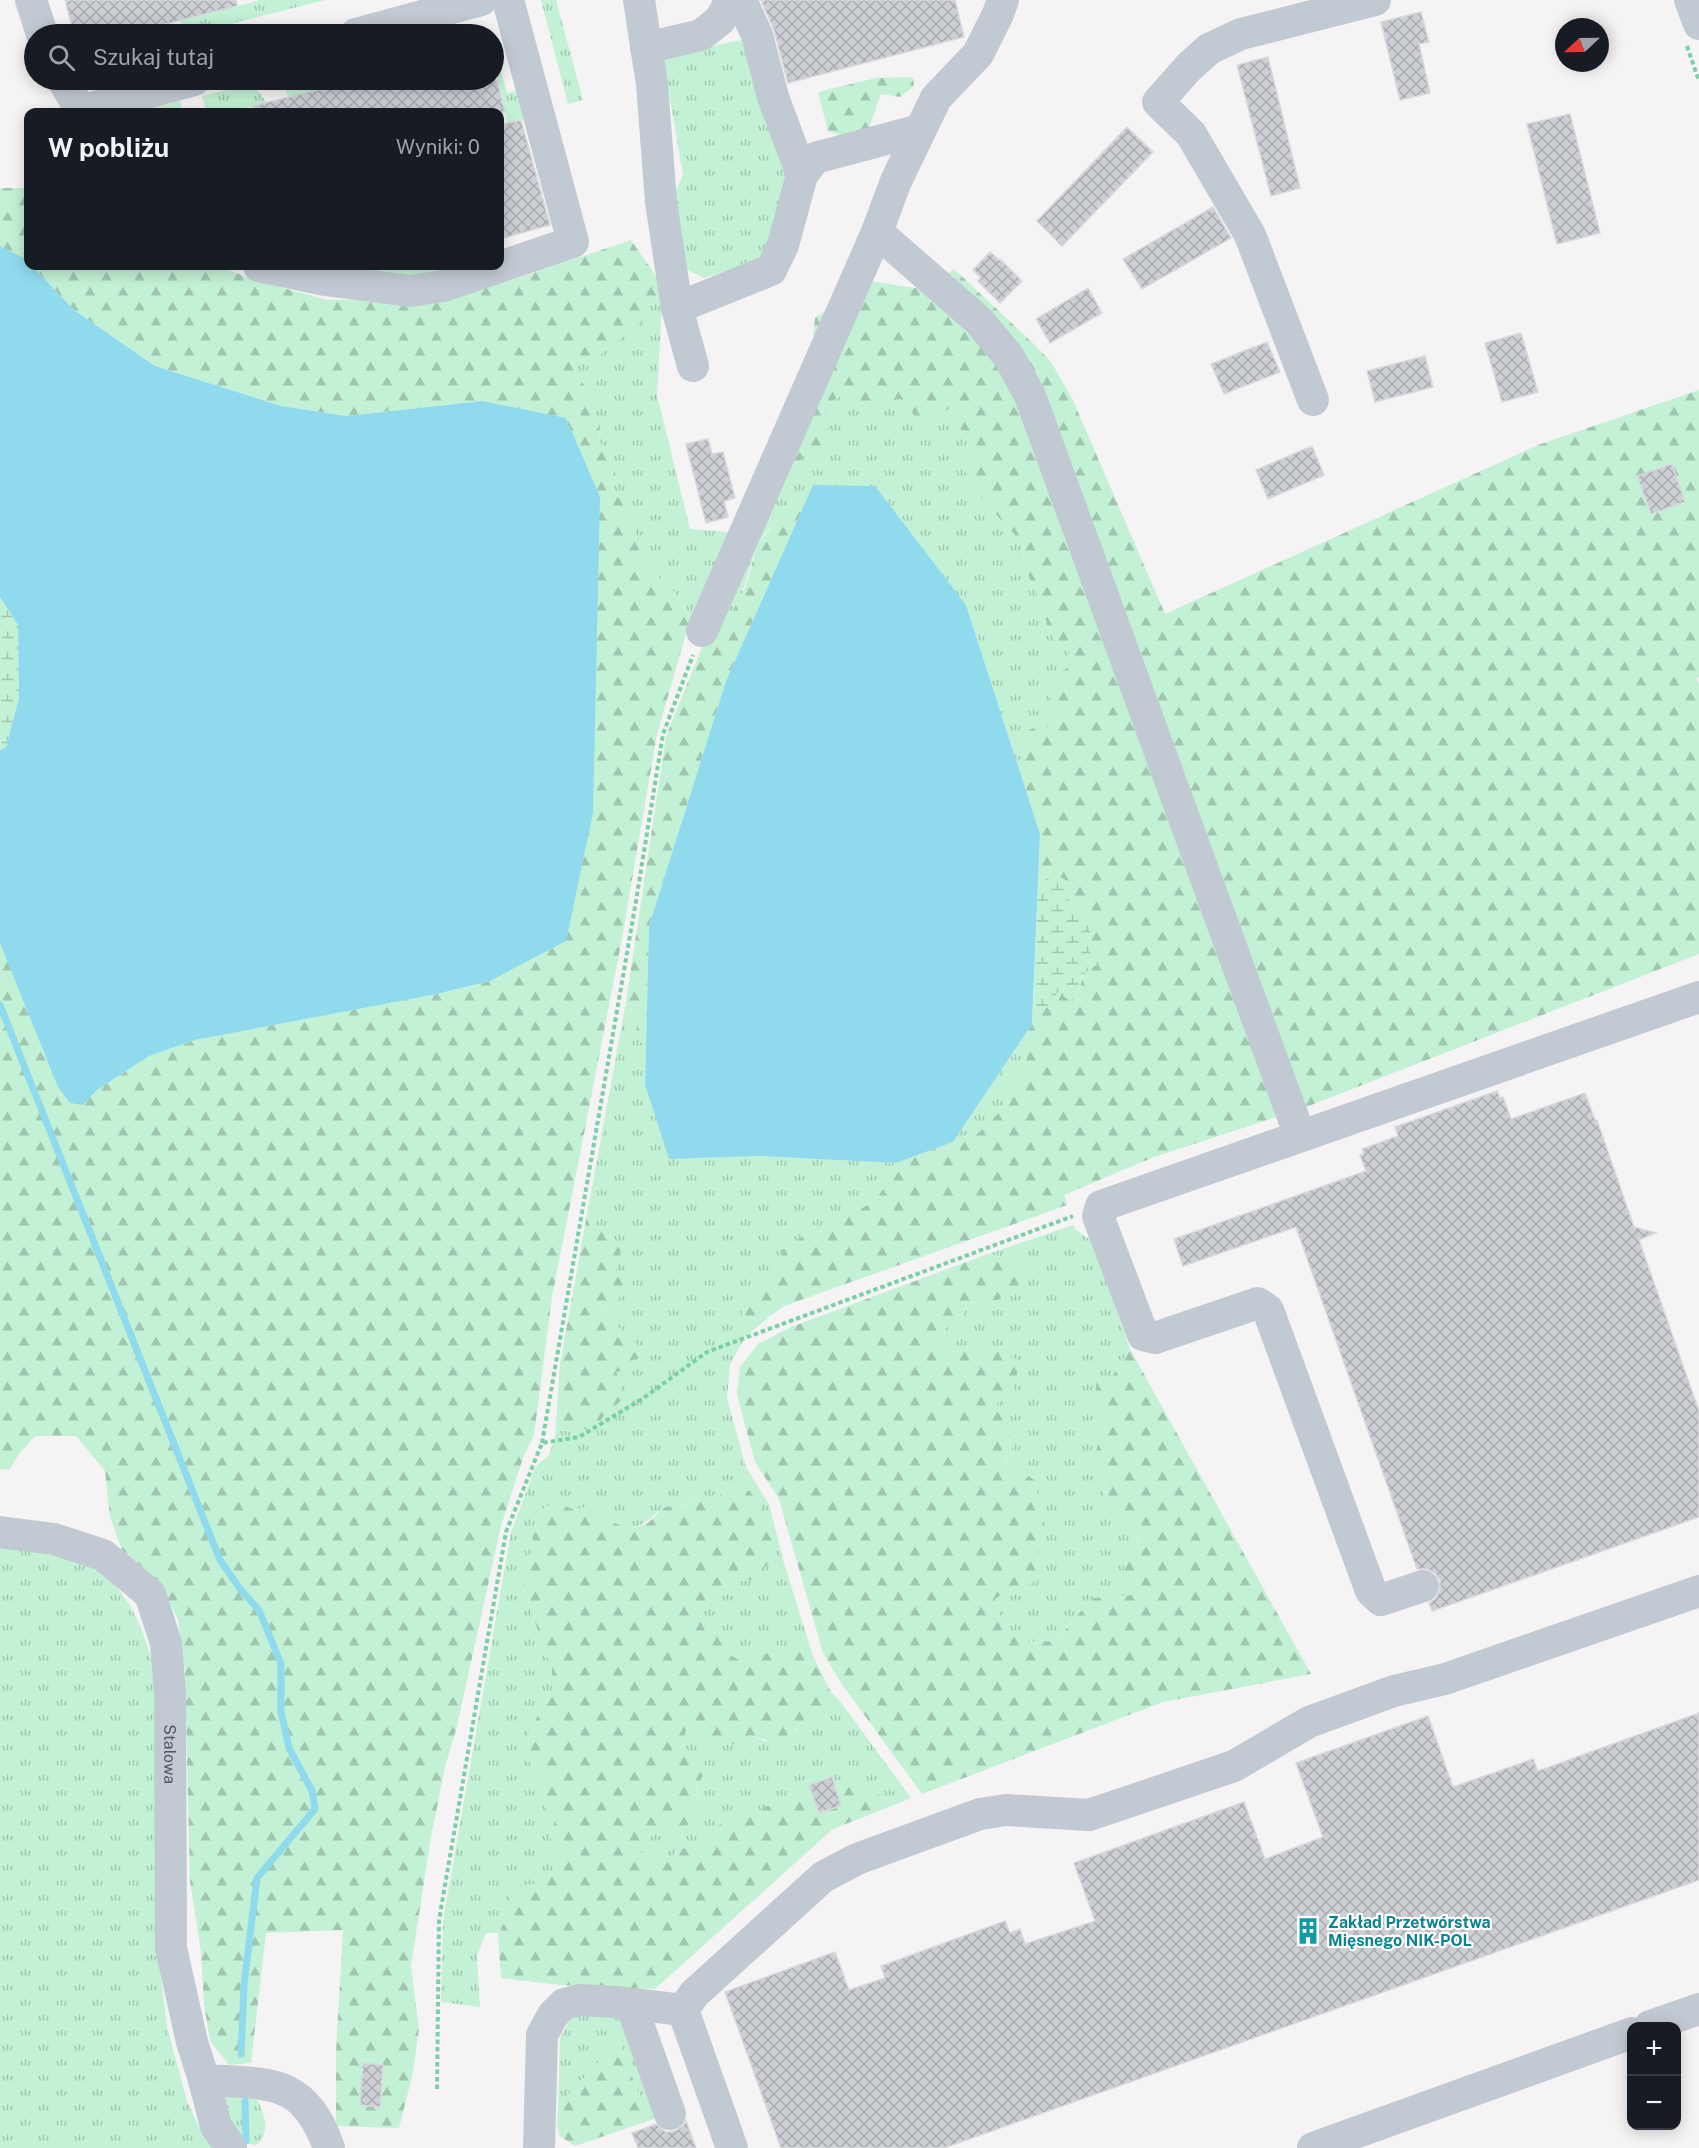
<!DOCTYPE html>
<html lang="pl">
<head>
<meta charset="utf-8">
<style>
  body { margin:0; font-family:"Public Sans",sans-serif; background:#20242c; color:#f1f3f6 }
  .controls { position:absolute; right:18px; bottom:18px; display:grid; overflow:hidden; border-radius:12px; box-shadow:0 3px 15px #0003 }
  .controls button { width:54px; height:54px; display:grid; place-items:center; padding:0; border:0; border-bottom:2px solid #363941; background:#171b24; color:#f1f3f6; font:30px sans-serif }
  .compass { position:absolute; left:1555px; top:18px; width:54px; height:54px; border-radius:50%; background:#171b24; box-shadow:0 3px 15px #0003; rotate:248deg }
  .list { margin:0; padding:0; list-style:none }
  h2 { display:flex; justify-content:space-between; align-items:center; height:78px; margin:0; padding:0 24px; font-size:26px }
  h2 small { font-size:20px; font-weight:400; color:#9ea1a6 }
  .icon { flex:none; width:33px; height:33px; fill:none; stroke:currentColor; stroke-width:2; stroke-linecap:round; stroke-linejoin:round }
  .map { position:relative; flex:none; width:1699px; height:2148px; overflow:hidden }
  .search { position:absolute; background:#171b24; box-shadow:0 3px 15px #0003; left:24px; top:24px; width:480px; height:66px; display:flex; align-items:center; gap:15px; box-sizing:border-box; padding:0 21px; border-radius:33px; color:#9ea1a6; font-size:22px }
  .panel { position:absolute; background:#171b24; box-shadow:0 3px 15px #0003; left:24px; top:108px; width:480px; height:162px; border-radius:12px }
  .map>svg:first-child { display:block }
  .grass { fill:url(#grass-tufts) }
  .forest { fill:url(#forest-firs) }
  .wetland { fill:url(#wetland-marsh) }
  .water { fill:#90daee }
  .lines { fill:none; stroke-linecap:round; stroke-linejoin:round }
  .stream { stroke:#90daee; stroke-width:7 }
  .building { fill:url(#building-cross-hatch); stroke:#d7d9de; stroke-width:1.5 }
  .path { stroke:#7ad0a6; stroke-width:4; stroke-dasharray:4.5 3; stroke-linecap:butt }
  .minor { stroke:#c1cad2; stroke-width:32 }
  .labels { text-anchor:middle; stroke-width:4.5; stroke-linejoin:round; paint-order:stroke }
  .street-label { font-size:16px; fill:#4a5661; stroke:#fff }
  .culture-label { font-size:16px; font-weight:bold; fill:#0d838f; stroke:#fff; text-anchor:start }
</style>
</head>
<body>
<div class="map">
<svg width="1699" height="2148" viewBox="0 0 1699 2148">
  <defs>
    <pattern id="grass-tufts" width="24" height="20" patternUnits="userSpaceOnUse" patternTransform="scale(1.5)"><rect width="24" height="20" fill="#c3f1d5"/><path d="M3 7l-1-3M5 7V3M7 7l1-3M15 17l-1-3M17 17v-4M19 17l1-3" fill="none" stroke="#a0c6b0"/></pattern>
    <pattern id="forest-firs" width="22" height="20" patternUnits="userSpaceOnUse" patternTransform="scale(1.5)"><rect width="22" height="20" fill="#c3f1d5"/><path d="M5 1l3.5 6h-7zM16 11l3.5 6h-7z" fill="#a0c6b0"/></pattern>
    <pattern id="wetland-marsh" width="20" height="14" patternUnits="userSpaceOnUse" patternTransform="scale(1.5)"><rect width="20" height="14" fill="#c3f1d5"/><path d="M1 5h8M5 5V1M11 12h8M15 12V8" fill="none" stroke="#a0c6b0"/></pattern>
    <pattern id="building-cross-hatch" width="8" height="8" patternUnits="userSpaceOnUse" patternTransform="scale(1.5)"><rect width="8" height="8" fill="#cdcfd5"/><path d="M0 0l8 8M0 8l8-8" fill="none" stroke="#a8abb0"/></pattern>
  </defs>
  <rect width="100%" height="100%" fill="#f5f3f3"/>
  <path class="grass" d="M 261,0 L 325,0 L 214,28 L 214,34 L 187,34 L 180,21 Z
    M 541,0 L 556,0 L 583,100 L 568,104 Z
    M 750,38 L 790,159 L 770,247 L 761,261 L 704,278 L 686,269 L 671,200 L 683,175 L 663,57 Z
    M 494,44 L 507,93 L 523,89 L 530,117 L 508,123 L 494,64 Z
    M 88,80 L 147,80 C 124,88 109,98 85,86 Z
    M 291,80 L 358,80 L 288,97 L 286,91 Z
    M 243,86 C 256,88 261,92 266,103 L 230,112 L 229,110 L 206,112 L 202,96 Z
    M 180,101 L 183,112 L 150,112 L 150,109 Z
    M 337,266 L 475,266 L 436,281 L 340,270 Z
    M 663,286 L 657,395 L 690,529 L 742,533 L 691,617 L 674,592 L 643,563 L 627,509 L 612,488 C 619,465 616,459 599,442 L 600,426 L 592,411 L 597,396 L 580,381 L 571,362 L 600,355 Z
    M 839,396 C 851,408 870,408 886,405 L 888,401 L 901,399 L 914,415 L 927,424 L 950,408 L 961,430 L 971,433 L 973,454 L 965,468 L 968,484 L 1015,535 L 1023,548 L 1024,565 L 1035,591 L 1046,606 L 1054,639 L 1070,652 L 1066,669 L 1050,694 L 1055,713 L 1049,728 L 1030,730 L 1018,766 L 966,605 L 813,485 L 805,504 C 785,513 766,526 757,547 C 748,567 747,589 734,608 C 729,615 718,620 711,625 L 791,439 L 807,451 L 822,453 L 825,437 L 831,424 L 830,402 Z
    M 626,1002 L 637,1020 L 636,1036 L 646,1048 L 645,1085 L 669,1158 L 759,1156 L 896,1163 C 884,1191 875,1210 842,1213 L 827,1229 L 806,1234 L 783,1249 C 777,1270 773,1275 755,1285 L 757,1301 L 742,1314 L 755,1319 L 768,1318 L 745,1337 L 730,1364 L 727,1398 L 746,1467 L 769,1504 L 783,1560 L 813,1656 L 818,1666 L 767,1653 L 744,1662 L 732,1656 L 727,1639 L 718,1632 L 706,1633 L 700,1618 L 714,1592 L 737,1581 L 753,1580 L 775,1556 L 715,1506 L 698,1498 L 681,1508 L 658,1511 C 633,1539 615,1527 591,1505 L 576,1510 L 562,1505 L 530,1554 L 522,1581 L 544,1650 L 552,1666 L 552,1689 L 529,1732 L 527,1758 L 541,1780 L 538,1797 L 555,1819 L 550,1836 L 558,1856 L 553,1872 L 543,1883 L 526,1885 L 498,1933 L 486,1933 L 477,1956 L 480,2007 L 441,2002 L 443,1921 L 511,1532 L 536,1466 L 549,1455 L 555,1438 L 556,1422 L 561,1430 L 571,1432 L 575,1426 L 587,1430 L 596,1429 L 603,1417 L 621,1401 L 616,1372 L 633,1344 L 625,1332 L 612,1323 L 604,1304 L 620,1259 L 591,1230 L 587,1214 Z
    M 1018,1045 L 1027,1056 L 1024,1074 L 1011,1101 L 974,1137 L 953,1142 Z
    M 1073,1225 L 1075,1229 L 1092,1241 L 1130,1349 L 1113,1375 L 1105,1416 L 1107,1471 L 1102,1502 L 1117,1519 L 1138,1531 L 1134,1595 L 1072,1621 L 1056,1641 L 1027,1642 L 1002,1630 L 995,1599 L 1010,1590 L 1024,1590 L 1038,1577 L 1037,1538 L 1044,1528 L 1046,1508 L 1037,1494 L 1036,1481 L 1019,1470 L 1002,1468 L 1012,1451 L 1009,1428 L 996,1404 L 991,1346 L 958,1351 L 943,1348 L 945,1328 L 961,1322 L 967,1303 L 997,1300 L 1027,1270 L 1014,1260 L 988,1254 Z
    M 0,1544 C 28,1548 59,1551 86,1563 C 91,1565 96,1570 101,1573 C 132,1597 144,1631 154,1668 L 158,1952 L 167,2027 L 187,2101 L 199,2127 L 215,2148 L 0,2148 Z
    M 831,1692 L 840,1701 L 911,1798 L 894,1805 C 877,1795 852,1771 832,1783 C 826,1786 821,1792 817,1796 L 797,1795 L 783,1806 L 766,1806 L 752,1818 L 739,1816 L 710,1829 L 701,1849 L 680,1848 L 664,1864 L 646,1859 L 634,1843 L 649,1836 L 688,1825 L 698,1806 L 697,1756 L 683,1747 L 686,1728 L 701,1732 L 749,1735 L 765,1741 L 796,1731 L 803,1718 L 819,1713 Z
    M 618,2014 L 661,2117 L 648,2121 L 619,2040 L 558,2106 L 560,2038 L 573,2015 Z
    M 225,2089 L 255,2095 C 263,2111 273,2132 256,2145 L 240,2142 L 222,2116 Z"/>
  <path class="forest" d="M 913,77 L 914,86 L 900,97 L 881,94 L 867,134 L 850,138 L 828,131 L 818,92 L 876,78 Z
    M 0,188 L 28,188 L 28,262 L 0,246 Z
    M 631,240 L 663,286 L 636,327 L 600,355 L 571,362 L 580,381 L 597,396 L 592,411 L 600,426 L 599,442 C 616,459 619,465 612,488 L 627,509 L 643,563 L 674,592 L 691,617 L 657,734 L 621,944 L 552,1297 L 534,1435 L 523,1458 L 501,1526 L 456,1730 L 445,1767 L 430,1843 L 411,1966 L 419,2029 L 413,2072 L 399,2128 L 336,2126 L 336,2052 L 343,1930 L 266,1933 L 251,2063 L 229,2065 L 210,2041 L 204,2004 L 201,1952 L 190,1882 L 185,1671 L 178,1619 L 159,1582 L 122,1550 L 110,1517 L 105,1471 L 76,1436 L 35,1436 L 19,1454 L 9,1470 L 0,1469 L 0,943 L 83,1105 L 97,1090 L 149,1056 L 195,1040 L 437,994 L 490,981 L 566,941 L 482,401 L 346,416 L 281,406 L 155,366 L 74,310 L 32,266 L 216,266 L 261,282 L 328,300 L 433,297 L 512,280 Z
    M 954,269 L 1036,346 L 1051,362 L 1072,398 L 1165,614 L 1538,445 L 1699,390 L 1699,677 L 1697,678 L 1699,685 L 1699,954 L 1301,1109 L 1154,1157 L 1064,1195 L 1067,1205 L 784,1306 C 767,1319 763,1322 742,1315 L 745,1303 L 757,1301 L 755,1285 C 773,1275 777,1270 783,1249 L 806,1234 L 827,1229 L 842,1213 C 875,1210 884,1191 896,1163 L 953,1142 L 974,1137 L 1011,1101 L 1007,1087 L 1024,1074 L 1027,1056 L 1018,1045 L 1032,1024 L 1033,1010 L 1047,1007 L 1058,992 L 1079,991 L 1089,951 L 1090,931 L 1084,914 L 1069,901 L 1065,880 L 1053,874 L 1038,887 L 1040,834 L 1018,766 L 1030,729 L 1049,727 L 1055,713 L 1050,694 L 1054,675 L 1066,669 L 1070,652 C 1051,637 1044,632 1046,606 L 1035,591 L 1024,565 L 1023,548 L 1015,535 L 968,484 L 965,468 L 973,454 L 971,433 L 961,430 L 950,408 L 927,425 L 915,425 L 914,415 L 901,399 L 888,401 L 886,405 C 865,409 856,412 839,396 L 830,402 L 831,424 L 825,437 L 822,453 L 807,451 L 795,469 L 790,466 L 812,351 L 815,318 L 869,281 L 928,290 Z
    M 805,504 L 726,681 L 649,926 L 646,1048 L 636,1036 L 637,1020 L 626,1002 L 666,736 L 711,625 L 733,610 L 746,586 L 757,546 L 771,527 L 785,513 Z
    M 587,1214 L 591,1230 L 609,1225 L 612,1239 L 621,1246 L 620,1259 L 615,1272 L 624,1277 L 623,1292 L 616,1302 L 604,1305 L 612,1323 L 625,1332 L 641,1350 L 638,1359 L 632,1360 L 628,1370 L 616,1372 L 622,1384 L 621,1401 L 603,1417 L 596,1429 L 587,1430 L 575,1426 L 571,1432 L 561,1430 L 556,1422 L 560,1364 Z
    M 988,1254 L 1014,1260 L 1027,1270 L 1015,1291 L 997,1300 L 967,1303 L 961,1322 L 945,1328 L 943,1347 L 958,1351 L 991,1346 L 1020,1361 L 1013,1392 L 996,1404 L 1009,1428 L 1012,1451 L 1002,1467 L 1019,1470 L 1036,1481 L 1037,1494 L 1046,1508 L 1044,1528 L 1037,1538 L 1038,1577 L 1024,1590 L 1010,1590 L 995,1599 L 1002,1630 L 1027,1642 L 1056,1641 L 1092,1598 L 1134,1595 L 1122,1562 L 1137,1551 L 1138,1531 L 1117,1520 L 1102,1502 L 1107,1472 L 1095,1456 L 1105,1416 L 1094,1403 L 1097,1380 L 1113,1375 L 1130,1349 L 1311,1674 L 1163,1702 L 922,1794 L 841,1683 L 823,1653 L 779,1499 L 755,1462 L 737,1395 L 740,1367 L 758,1344 L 791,1327 Z
    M 740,1484 C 767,1504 771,1525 775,1557 L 753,1580 L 737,1581 L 714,1592 L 700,1618 L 706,1633 L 718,1632 L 727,1639 L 732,1656 L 744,1662 L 767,1653 L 774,1655 L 787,1646 L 801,1648 L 807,1664 L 818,1666 L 831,1692 L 819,1714 L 804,1718 C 790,1743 774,1744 749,1735 L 730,1746 L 701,1733 L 686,1728 L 683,1747 L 697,1756 L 705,1772 L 697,1786 L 698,1806 L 688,1825 L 649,1836 L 635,1843 L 646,1859 L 664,1864 L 680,1848 L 701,1849 L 710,1829 L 739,1816 L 752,1818 L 766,1806 L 783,1806 L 797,1795 L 817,1796 C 821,1792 826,1786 832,1783 C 852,1771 877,1795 894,1805 L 833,1829 L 655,1989 L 560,1985 L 501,1978 L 498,1934 L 510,1911 L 510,1892 L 526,1885 L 543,1883 L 553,1872 L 558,1856 L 550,1836 L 555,1819 L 538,1797 L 541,1780 L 527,1758 L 529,1732 L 552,1689 L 552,1666 L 544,1650 L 522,1581 L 530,1554 L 535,1525 L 545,1506 L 562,1505 L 576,1510 L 591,1505 C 606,1519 624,1534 646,1524 C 659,1517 659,1501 682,1508 L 698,1498 L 709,1497 L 715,1505 L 725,1487 Z
    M 619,2040 L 648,2121 L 575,2146 L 560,2136 L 557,2126 L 558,2106 Z"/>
  <path class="wetland" d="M 0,597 L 18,625 L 19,698 L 6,747 L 0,750 Z
    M 1053,873 L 1065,880 L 1069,901 L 1084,914 L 1090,931 L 1089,951 L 1099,963 L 1082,975 L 1079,991 L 1071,1002 L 1058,992 L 1047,1007 L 1033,1010 L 1038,887 Z"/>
  <path class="water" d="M 0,246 L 25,259 L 28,266 L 32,266 L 74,310 L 155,366 L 281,406 L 346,416 L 482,401 L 566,418 L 600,497 L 593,813 L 566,941 L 490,981 L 437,994 L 195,1040 L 149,1056 L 97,1090 L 83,1105 L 70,1103 L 58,1087 L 0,943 L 0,750 L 6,747 L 19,698 L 18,625 L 0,597 Z
    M 813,485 L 875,486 L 966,605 L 1040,834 L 1032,1024 L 953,1142 L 896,1163 L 759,1156 L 669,1159 L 645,1085 L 649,926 L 726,681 Z"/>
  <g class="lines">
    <path class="stream" d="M 0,1005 L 220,1560 L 241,1590 L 259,1610 L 281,1664 L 281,1712 L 289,1748 L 312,1791 L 315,1809 L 257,1878 L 244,1985 L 241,2054
      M 245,2101 L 246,2141"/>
  </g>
  <path class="building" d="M 65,0 L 236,0 L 237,6 L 126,34 L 74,34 Z
    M 761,0 L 955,0 L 964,37 L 788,83 L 774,30 Z
    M 1421,12 L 1429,42 L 1419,44 L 1430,93 L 1400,100 L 1381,22 Z
    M 1268,57 L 1300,188 L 1271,196 L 1237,65 Z
    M 358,80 L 497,80 L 505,112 L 254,112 L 253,106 Z
    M 1570,114 L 1600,233 L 1557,244 L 1527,124 Z
    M 521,120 L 550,225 L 500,239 L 500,125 Z
    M 1127,127 L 1153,152 L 1062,246 L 1037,221 Z
    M 1213,207 L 1231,238 L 1142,289 L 1123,259 Z
    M 990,252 L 999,260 L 1000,259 L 1022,281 L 1000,303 L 978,281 L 981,278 L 973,270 Z
    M 1088,288 L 1102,313 L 1050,343 L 1036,319 Z
    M 1521,333 L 1538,392 L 1502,402 L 1485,343 Z
    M 1267,342 L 1280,372 L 1224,394 L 1211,364 Z
    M 1425,356 L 1433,387 L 1375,402 L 1367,371 Z
    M 708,439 L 712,454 L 723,452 L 735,498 L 724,501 L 728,517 L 706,523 L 686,444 Z
    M 1312,446 L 1324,475 L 1268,499 L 1256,470 Z
    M 1672,464 L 1685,502 L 1651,514 L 1637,476 Z
    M 1497,1091 L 1500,1098 L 1503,1097 L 1511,1119 L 1585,1093 L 1595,1120 L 1597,1120 L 1634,1227 L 1656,1233 L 1639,1240 L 1699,1411 L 1699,1517 L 1432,1611 L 1429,1603 L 1436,1598 L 1440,1590 L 1440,1580 L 1435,1573 L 1427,1569 L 1417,1569 L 1296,1227 L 1183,1266 L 1174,1239 L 1366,1171 L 1360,1155 L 1364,1154 L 1362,1149 L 1398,1136 L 1395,1127 Z
    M 1699,1713 L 1699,1880 L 944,2148 L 781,2148 L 725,1992 L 835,1952 L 849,1990 L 885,1978 L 881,1966 L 1005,1921 L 1010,1933 L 1020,1929 L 1025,1944 L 1095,1921 L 1074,1863 L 1244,1802 L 1265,1859 L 1323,1837 L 1296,1763 L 1428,1716 L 1453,1787 L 1533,1759 L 1538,1771 Z
    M 832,1777 L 841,1806 L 819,1813 L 809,1785 Z
    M 363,2063 L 383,2065 L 380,2107 L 360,2105 Z
    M 686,2121 L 696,2148 L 638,2148 L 632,2133 L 656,2124 L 666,2132 L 675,2131 L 683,2126 Z"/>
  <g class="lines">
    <path class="path" d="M 1687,46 L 1699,81
      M 542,1443 L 636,901 L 663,734 L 693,655
      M 437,2089 L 439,1920 L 506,1532 L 542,1443 L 579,1437 L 642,1399 L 707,1352 L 1073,1216"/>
    <g class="minor">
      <path d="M 31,0 L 42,34"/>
      <path d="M 639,0 L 652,84 L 661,202 L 677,308 L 693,366"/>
      <path d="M 741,0 L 757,35 L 773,97 L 802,175"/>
      <path d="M 1690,0 L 1699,24"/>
      <path d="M 356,34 L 481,0"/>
      <path d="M 646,48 L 701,35 L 720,20 L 731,0"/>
      <path d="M 63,80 L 81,111 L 194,80"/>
      <path d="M 877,232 L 978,320 L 1009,357 L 1030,396 L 1300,1136"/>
      <path d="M 259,266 L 325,280 L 410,291 L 443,286 L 573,242 L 508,0"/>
      <path d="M 677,308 L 771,270 L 783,245 L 802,175 L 815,158 L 920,130"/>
      <path d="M 1313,400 L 1250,235 L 1191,134 L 1158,102 L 1189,67 L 1209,49 L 1241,34 L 1375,0"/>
      <path d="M 702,631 L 877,232 L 896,181 L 936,98 L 978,54 L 998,14 L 1003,0"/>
      <path id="s1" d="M 0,1532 L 54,1539 L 103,1555 L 150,1594 L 166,1643 L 170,1692 L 171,1948 L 192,2042 L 204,2080 L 216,2126 L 231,2148"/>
      <path d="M 1423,1586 L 1381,1600 L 1371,1591 L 1268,1310 L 1258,1303 L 1155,1338 L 1143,1335 L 1098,1216 L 1101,1206 L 1699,997"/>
      <path d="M 631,2004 L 670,2114"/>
      <path d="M 1650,2026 L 1699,2009"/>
      <path d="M 204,2080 C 269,2084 304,2077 329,2148"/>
      <path d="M 539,2148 L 542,2035 L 553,2015 L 564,2004 L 580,2000 L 616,2002 L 683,2010"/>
      <path d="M 732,2148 L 683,2010 L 694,1994 L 823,1877 L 857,1859 L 980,1814 L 1006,1810 L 1089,1815 L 1234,1766 L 1309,1722 L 1394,1691 L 1445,1679 L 1699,1591"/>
      <path d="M 1313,2148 L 1632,2033"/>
    </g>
  </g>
  <defs>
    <symbol id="building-bare" viewBox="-9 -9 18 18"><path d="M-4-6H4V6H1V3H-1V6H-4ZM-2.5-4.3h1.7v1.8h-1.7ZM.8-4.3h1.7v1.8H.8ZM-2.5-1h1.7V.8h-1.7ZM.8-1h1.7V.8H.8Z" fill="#0f9aa8" stroke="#fff" stroke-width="2.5" paint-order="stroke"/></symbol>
  </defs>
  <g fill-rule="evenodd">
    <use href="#building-bare" x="1289" y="1912" width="38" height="38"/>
  </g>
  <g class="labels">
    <g class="street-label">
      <text dy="6" stroke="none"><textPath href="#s1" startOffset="330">Stalowa</textPath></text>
    </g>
    <g class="culture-label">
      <text x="1328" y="1928">Zakład Przetwórstwa<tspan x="1328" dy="18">Mięsnego NIK-POL</tspan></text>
    </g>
  </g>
</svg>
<div class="controls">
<button>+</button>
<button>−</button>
</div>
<svg class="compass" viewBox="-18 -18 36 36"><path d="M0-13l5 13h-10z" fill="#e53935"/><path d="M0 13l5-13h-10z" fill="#9ea1a6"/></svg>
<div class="search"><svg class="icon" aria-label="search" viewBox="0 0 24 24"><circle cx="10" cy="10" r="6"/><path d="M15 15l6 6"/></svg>Szukaj tutaj</div>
<section class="panel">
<h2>W pobliżu<small>Wyniki: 0</small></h2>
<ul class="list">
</ul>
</section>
</div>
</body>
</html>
